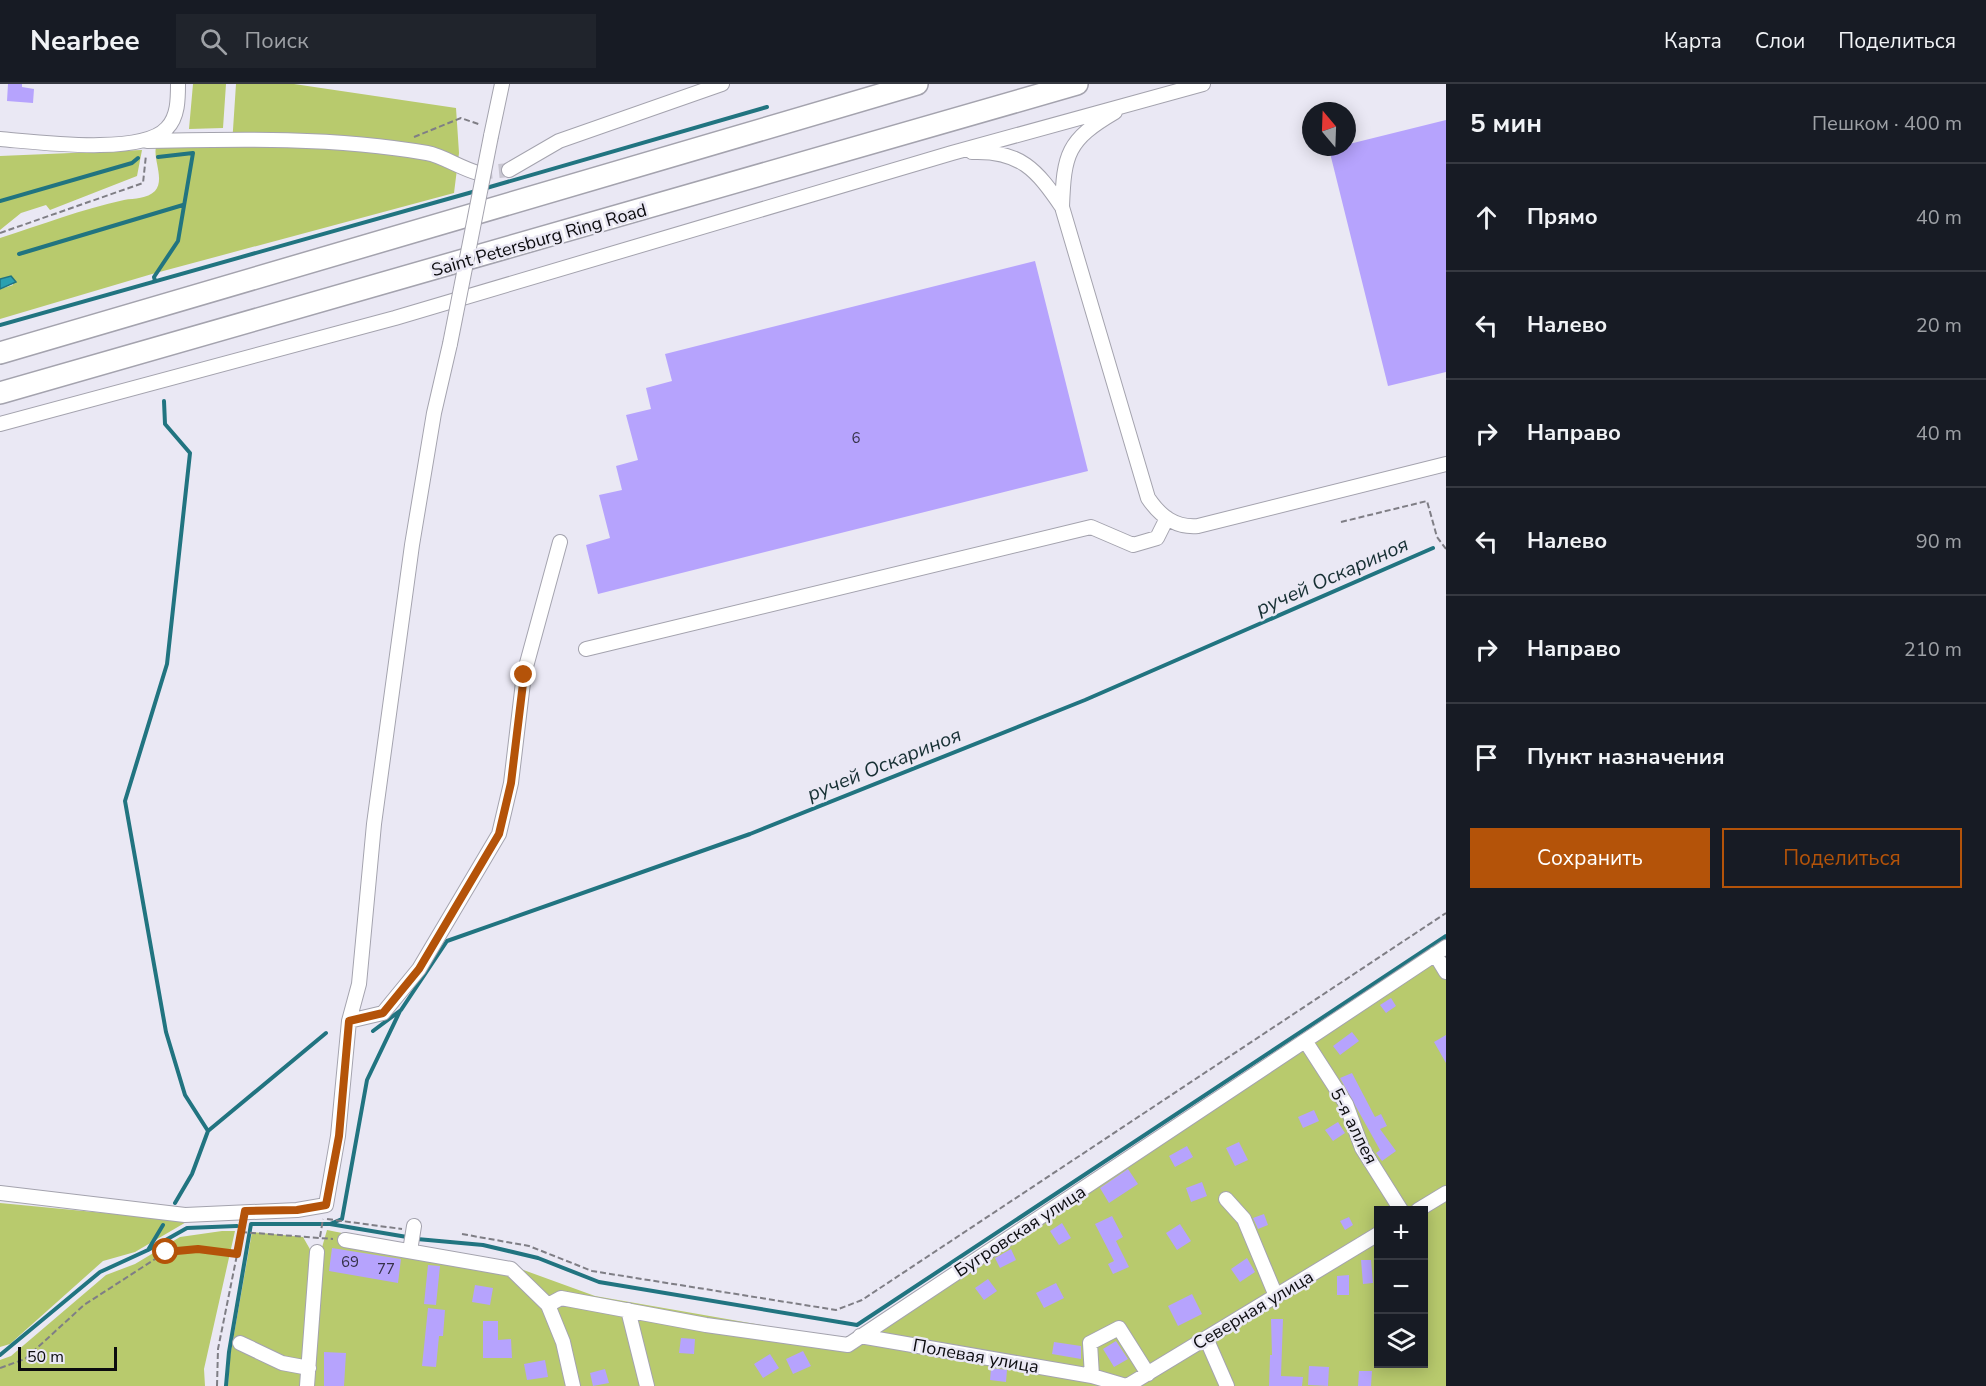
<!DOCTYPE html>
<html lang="ru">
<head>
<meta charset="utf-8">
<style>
  body { margin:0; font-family:"Nunito Sans",sans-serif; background:#20242c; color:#f1f3f6 }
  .controls { position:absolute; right:18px; bottom:18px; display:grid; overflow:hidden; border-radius:0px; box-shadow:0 3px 15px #0003 }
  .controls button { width:54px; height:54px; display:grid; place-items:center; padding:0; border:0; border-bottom:2px solid #363941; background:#171b24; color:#f1f3f6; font:30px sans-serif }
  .compass { position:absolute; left:1302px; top:18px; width:54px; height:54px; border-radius:50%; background:#171b24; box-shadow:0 3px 15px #0003; rotate:341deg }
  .scale { position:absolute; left:18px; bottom:15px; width:99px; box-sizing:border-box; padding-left:6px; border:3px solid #0c0c0f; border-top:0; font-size:16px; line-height:21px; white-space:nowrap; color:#0c0c0f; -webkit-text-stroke:4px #eae8f4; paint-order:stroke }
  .stop { position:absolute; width:18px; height:18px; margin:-14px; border:4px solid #b45309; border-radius:50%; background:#fff }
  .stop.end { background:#b45309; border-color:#fff; box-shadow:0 2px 6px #0008 }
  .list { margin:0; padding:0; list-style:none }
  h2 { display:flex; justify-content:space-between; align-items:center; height:78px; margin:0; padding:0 24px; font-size:26px }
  h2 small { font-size:20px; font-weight:400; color:#9ea1a6 }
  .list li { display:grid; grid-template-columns:39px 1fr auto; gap:18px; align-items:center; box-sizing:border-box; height:108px; padding:0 24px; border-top:2px solid #363941 }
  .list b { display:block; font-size:22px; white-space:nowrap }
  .list em { font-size:20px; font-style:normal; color:#9ea1a6 }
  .actions { display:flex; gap:12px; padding:18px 24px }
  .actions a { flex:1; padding:14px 0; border:2px solid #b45309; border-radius:0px; text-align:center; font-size:21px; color:#b45309 }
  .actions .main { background:#b45309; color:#fff }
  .icon { flex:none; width:33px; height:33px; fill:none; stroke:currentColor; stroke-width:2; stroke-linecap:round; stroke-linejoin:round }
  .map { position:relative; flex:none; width:1446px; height:1302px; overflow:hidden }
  header { display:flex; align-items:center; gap:36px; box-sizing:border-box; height:84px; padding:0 30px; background:#171b24; border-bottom:2px solid #363941 }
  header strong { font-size:28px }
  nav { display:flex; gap:33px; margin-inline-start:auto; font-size:21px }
  .search { width:420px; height:54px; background:#20242c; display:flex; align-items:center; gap:15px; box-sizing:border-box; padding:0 21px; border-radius:0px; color:#9ea1a6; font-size:22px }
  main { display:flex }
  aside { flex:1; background:#171b24 }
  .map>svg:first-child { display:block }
  .green { fill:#b8ca6d; fill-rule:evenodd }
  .water { fill:#2aa0b1; stroke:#217480; stroke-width:1.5 }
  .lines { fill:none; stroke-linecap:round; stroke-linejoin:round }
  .stream { stroke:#217480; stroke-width:4 }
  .building { fill:#b6a3fd }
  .minor-tunnel { stroke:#c9c7d2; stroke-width:14; stroke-dasharray:14 7; stroke-linecap:butt }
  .minor-casing { stroke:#a4a3ae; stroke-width:16 }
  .highway-casing { stroke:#a4a3ae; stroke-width:24 }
  .path { stroke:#7f7e85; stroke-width:2; stroke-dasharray:6 3; stroke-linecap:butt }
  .minor { stroke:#fff; stroke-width:14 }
  .highway { stroke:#fff; stroke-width:21 }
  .minor-bridge-casing { stroke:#a4a3ae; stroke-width:16; stroke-linecap:butt }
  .minor-bridge { stroke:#fff; stroke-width:14 }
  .route { stroke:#b45309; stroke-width:8 }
  .labels { text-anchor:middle; stroke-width:5; stroke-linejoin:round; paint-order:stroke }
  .number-label { font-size:15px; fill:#36324a }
  .street-label { font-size:18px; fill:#0c0c0f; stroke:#eae8f4 }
  .water-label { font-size:20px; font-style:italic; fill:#162f33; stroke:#eae8f4 }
</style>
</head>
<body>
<header>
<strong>Nearbee</strong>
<div class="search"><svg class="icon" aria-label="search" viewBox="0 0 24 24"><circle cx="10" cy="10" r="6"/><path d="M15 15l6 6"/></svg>Поиск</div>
<nav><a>Карта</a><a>Слои</a><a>Поделиться</a></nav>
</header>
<main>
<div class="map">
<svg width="1446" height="1302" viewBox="0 0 1446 1302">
  <rect width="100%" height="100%" fill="#eae8f4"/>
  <path class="green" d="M 193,0 L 226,0 L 223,44 L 189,45 Z
    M 236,0 L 294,0 L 456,24 L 459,69 L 454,109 L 152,190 L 0,235 L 0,205 L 13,201 L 11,192 L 0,195 L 0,154 C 41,141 82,125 124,116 C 135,114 147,115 155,107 C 165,95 153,76 156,63 L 232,61 Z
    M 142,66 L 137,92 L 50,126 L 46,121 L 21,129 L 0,146 L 0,72 Z
    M 1446,858 L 1446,1302 L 228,1302 L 230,1273 L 252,1148 L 303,1153 L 311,1167 L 321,1167 L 327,1146 L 518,1184 L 595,1212 L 847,1256 ZM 1378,1126 L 1424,1126 L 1424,1280 L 1378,1280 Z
    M 0,1119 L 188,1137 L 135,1168 L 103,1177 L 10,1260 L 0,1263 Z
    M 222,1147 L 235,1147 L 204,1285 L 205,1302 L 0,1302 L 0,1276 L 11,1272 L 106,1191 L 135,1180 L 180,1153 Z"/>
  <path class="water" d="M 11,192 L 16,198 L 0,205 L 0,195 Z"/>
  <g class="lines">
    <path class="stream" d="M 483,105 L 767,23
      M 0,117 L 132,79 L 138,74
      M 19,170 L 183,121
      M 155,197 L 154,193 L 178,157 L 193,69 L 158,73
      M 0,241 L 476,107
      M 164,317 L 165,340 L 190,369 L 167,580 L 125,717 L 166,948 L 185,1011 L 208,1047
      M 400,927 L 367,996 L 342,1135 L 330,1140 L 407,1153
      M 373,947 L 401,926 L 447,857 L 750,750 L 1085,616 L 1433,464
      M 175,1119 L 192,1090 L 208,1047 L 326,949
      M 163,1141 L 148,1166 L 187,1144 L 237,1142
      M 417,1155 L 483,1161 L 538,1174 L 599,1198 L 857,1241 L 1446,852
      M 0,1271 L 100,1188 L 148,1166
      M 226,1302 L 229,1268 L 251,1140 L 330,1140"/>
  </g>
  <path class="building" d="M 8,0 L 22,0 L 22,3 L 34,5 L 33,19 L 7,17 Z
    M 1446,36 L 1446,288 L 1388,302 L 1329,65 Z
    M 1035,177 L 1088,387 L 598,510 L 586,461 L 610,454 L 599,411 L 622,406 L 616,382 L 638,376 L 626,331 L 651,325 L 646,304 L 672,297 L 665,270 Z
    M 1391,914 L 1396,922 L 1386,929 L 1380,921 Z
    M 1352,948 L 1359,957 L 1340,971 L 1333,962 Z
    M 1446,951 L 1446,979 L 1434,958 Z
    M 1352,989 L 1375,1033 L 1381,1030 L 1387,1042 L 1380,1045 L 1396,1067 L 1382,1077 L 1376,1069 L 1380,1066 L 1340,994 Z
    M 1314,1026 L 1319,1037 L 1303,1044 L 1298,1033 Z
    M 1338,1038 L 1345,1049 L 1333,1057 L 1325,1046 Z
    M 1239,1058 L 1248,1076 L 1235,1082 L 1226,1064 Z
    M 1187,1062 L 1193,1073 L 1175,1083 L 1169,1072 Z
    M 1128,1085 L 1138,1100 L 1109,1119 L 1100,1104 Z
    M 1202,1098 L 1207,1112 L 1191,1118 L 1186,1104 Z
    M 1264,1130 L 1268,1141 L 1258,1145 L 1253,1134 Z
    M 1112,1132 L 1123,1153 L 1116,1157 L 1129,1183 L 1113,1190 L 1108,1180 L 1114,1177 L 1095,1140 Z
    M 1349,1133 L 1353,1141 L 1345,1146 L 1340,1137 Z
    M 1062,1139 L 1071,1154 L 1059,1161 L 1050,1147 Z
    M 1180,1140 L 1191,1157 L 1177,1166 L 1166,1149 Z
    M 332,1164 L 401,1175 L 398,1199 L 329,1187 Z
    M 1011,1165 L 1016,1176 L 1000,1184 L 995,1174 Z
    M 1247,1174 L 1255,1188 L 1240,1198 L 1231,1185 Z
    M 1361,1176 L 1371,1176 L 1373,1199 L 1363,1200 Z
    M 428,1181 L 440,1182 L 436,1221 L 424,1220 Z
    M 1349,1191 L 1349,1211 L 1337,1211 L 1337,1192 Z
    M 988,1195 L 997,1207 L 984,1216 L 975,1204 Z
    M 1056,1199 L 1064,1214 L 1044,1224 L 1036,1209 Z
    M 475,1201 L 493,1204 L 490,1221 L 472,1218 Z
    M 1192,1210 L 1202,1230 L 1178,1242 L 1168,1222 Z
    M 428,1224 L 445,1226 L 443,1252 L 439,1252 L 436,1283 L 422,1282 Z
    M 1271,1235 L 1283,1235 L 1281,1292 L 1303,1293 L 1302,1302 L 1269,1302 L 1270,1271 L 1272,1271 Z
    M 483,1237 L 498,1237 L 498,1256 L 511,1255 L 512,1274 L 483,1274 Z
    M 681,1254 L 695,1255 L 694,1270 L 679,1269 Z
    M 1116,1257 L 1128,1275 L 1114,1283 L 1103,1265 Z
    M 1054,1258 L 1081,1262 L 1081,1275 L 1052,1270 Z
    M 803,1267 L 811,1282 L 793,1290 L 786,1275 Z
    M 324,1268 L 346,1269 L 344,1302 L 324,1302 Z
    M 770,1270 L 779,1284 L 763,1294 L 754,1280 Z
    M 545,1276 L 548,1293 L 527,1296 L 524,1280 Z
    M 1309,1282 L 1329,1283 L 1328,1302 L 1308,1301 Z
    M 991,1284 L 1007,1286 L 1006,1298 L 990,1296 Z
    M 605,1285 L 609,1299 L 593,1302 L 590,1289 Z
    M 1359,1287 L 1372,1287 L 1371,1302 L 1358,1302 Z"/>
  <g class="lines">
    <path class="minor-tunnel" d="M 478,89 L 509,86"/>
    <defs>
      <path id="minor" d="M 491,52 L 502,0
        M 0,55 C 37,58 142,72 167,44 C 178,33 178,15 178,0
        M 147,57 C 240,55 335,53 427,69 C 443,72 460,84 478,89
        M 972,68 C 1020,66 1037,86 1062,123 L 1148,414 C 1160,432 1175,444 1198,442 L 1446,380
        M 509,86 L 559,57 L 722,0
        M 1062,123 C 1064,70 1067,56 1115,28
        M 0,340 L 395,234 L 952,69 L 1203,0
        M 586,565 L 1091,443 L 1133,461 L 1157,454 L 1167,434
        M 1435,870 L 1446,888
        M 349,937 L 383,929 L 419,885 L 499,750 L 511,699 L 524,590 L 560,458
        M 1306,958 L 1346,1020 L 1362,1064 L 1401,1126
        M 0,1109 L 185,1131 L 297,1126 L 326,1121 L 338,1052 L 349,937 L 359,900 L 374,740 L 412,461 L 434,329 L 450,260
        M 1226,1115 L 1244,1135 L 1276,1212
        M 1418,1126 L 1446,1109
        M 345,1156 L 511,1185 L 548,1221 L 563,1258 L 573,1302
        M 410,1167 L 414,1142
        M 548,1221 L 561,1214 L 706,1241 L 848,1261 L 1446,863
        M 628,1226 L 647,1302
        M 860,1252 L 1092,1292 L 1126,1302
        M 1206,1254 L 1227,1302
        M 240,1259 L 282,1279 L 309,1284
        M 1092,1292 L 1090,1259 L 1119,1244 L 1148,1290
        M 307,1302 L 317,1168
        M 1127,1302 L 1378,1150"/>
      <path id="highway" d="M 0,269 L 917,0
        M 0,309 L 1077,0"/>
    </defs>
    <use href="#minor" class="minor-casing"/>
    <use href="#highway" class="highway-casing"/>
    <path class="path" d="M 414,53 L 461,34 L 481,41
      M 0,149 L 143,99 L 146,71
      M 1341,438 L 1427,417 L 1437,453 L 1446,465
      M 327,1135 L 402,1145
      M 241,1148 L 333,1155
      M 462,1150 L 529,1162 L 592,1187 L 836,1226 L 862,1216 L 1446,829
      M 320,1153 L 323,1135
      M 0,1284 L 25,1275 L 84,1221 L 166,1168 L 198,1165 L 237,1170
      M 217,1302 L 218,1265 L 243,1141"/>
    <use href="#minor" class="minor"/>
    <use href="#highway" class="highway"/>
    <defs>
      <path id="minor-bridge" d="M 450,260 L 491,52"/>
    </defs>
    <use href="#minor-bridge" class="minor-bridge-casing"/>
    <use href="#minor-bridge" class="minor-bridge"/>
  </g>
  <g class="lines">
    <path class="route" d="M 166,1168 L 198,1165 L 237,1170 L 245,1127 L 297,1126 L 326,1121 L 339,1052 L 349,937 L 383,929 L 419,885 L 499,750 L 511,699 L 524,591"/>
  </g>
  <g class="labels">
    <g class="number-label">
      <text x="856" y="359">6</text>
      <text x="350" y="1183">69</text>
      <text x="386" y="1190">77</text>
    </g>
    <g class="street-label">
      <text transform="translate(539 156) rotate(-16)" y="6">Saint Petersburg Ring Road</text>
      <text transform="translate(1354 1042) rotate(63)" y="6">5-я аллея</text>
      <text transform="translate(1020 1147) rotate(-33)" y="6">Бугровская улица</text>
      <text transform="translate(1253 1226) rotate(-31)" y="6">Северная улица</text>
      <text transform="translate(976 1272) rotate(10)" y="6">Полевая улица</text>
    </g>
    <g class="water-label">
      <text transform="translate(1332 492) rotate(-24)" y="7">ручей Оскариноя</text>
      <text transform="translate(884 680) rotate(-22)" y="7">ручей Оскариноя</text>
    </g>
  </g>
</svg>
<div class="controls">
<button>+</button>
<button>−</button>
<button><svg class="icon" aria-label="layers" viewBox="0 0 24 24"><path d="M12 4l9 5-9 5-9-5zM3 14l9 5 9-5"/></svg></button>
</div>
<svg class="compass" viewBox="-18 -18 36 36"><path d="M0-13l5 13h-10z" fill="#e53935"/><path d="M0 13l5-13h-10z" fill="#9ea1a6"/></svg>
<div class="scale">50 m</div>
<div class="stop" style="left:166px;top:1168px"></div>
<div class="stop end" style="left:524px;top:591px"></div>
</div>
<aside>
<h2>5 мин<small>Пешком · 400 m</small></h2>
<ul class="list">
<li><svg class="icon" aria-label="ahead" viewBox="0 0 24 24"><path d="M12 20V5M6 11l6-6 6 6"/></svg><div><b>Прямо</b></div><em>40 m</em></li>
<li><svg class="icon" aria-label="left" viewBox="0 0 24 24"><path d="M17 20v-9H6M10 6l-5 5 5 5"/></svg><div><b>Налево</b></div><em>20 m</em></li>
<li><svg class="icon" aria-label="right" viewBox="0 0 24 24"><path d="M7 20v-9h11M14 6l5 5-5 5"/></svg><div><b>Направо</b></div><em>40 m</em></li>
<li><svg class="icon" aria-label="left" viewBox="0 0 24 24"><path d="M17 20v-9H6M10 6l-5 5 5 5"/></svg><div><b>Налево</b></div><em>90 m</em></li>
<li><svg class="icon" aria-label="right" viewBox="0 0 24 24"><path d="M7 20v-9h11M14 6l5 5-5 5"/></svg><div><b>Направо</b></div><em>210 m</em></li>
<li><svg class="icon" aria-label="arrive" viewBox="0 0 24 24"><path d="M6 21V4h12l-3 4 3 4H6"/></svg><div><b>Пункт назначения</b></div></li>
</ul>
<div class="actions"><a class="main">Сохранить</a><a>Поделиться</a></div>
</aside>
</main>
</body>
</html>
